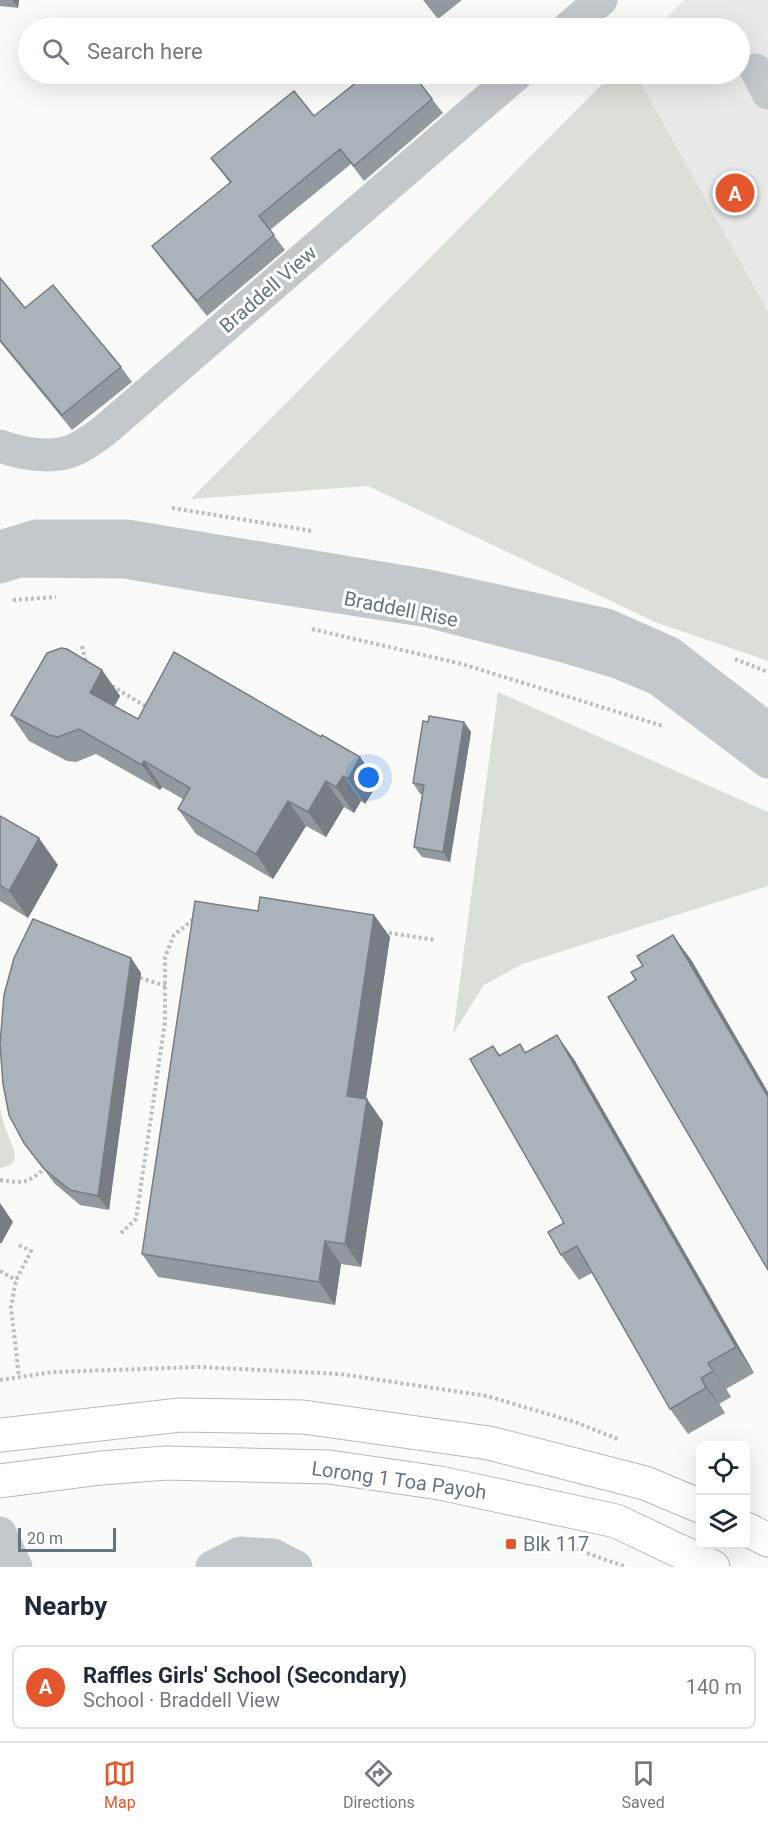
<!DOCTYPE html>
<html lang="en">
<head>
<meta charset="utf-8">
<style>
  body { margin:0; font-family:Roboto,sans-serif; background:#f6f6f7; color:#1f2937 }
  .controls { position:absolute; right:18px; bottom:18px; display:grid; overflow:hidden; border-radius:9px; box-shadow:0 6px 24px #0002 }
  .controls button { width:54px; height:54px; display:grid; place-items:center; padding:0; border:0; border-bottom:2px solid #e0e1e3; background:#fff; color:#1f2937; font:30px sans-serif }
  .scale { position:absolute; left:18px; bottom:15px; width:98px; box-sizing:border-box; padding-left:6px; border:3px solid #657683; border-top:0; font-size:16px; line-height:21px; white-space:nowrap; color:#657683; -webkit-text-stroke:4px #fff; paint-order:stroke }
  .you { position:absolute; left:369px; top:778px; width:21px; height:21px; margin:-15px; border:4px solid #fff; border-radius:50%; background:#1a73e8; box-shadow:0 0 0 9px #1a73e833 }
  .badge { display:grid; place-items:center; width:39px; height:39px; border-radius:50%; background:#e4572e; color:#fff; font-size:20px; font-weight:700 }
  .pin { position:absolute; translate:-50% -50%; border:3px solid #fff; box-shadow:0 2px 6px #0006 }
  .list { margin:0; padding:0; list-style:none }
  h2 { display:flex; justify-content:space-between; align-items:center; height:78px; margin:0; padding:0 24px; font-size:26px }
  h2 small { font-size:20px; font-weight:400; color:#747a83 }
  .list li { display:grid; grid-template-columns:39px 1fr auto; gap:18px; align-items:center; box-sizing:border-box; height:84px; margin:0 12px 12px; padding:0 12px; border:2px solid #e0e1e3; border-radius:9px }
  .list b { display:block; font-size:22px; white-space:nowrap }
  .list p { margin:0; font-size:20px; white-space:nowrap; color:#747a83 }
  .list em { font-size:20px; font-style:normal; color:#747a83 }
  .icon { flex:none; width:33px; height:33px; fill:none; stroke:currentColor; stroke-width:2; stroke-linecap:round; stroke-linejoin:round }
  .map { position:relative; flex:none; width:768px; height:1567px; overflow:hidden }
  .search { position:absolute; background:#fff; box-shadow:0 6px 24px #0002; left:18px; right:18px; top:18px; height:66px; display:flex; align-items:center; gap:15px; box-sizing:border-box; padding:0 21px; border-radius:33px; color:#747a83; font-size:22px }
  .sheet { height:174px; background:#fff }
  nav { display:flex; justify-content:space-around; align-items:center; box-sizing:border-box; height:84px; border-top:2px solid #e0e1e3; background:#fff; font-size:16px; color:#747a83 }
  nav a { display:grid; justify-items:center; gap:3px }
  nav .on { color:#e4572e }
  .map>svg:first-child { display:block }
  .built { fill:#e8e9e9 }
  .green { fill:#dadfd7 }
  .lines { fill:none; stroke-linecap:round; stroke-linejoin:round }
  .major-casing { stroke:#b5babe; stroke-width:35 }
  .path { stroke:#bbbfc2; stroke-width:4; stroke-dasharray:3 3; stroke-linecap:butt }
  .minor { stroke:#c3c8cc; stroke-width:33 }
  .major { stroke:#fff; stroke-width:33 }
  .wall { fill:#929a9f }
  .shaded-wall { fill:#777d82 }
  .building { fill:#aab3b9; stroke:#777d82; stroke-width:1.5 }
  .poi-dot { fill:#e4572e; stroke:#fff; stroke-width:2 }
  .labels { text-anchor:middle; stroke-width:6; stroke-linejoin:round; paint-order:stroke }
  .street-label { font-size:20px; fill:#657683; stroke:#fff }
  .poi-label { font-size:20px; fill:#657683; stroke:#fff; text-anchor:start }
</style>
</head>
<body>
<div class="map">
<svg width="768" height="1567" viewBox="0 0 768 1567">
  <rect width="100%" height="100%" fill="#fafaf8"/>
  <path class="built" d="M 684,0 L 768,0 L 768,312 L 636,74 L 740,74 L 740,28 L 656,28 Z"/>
  <path class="green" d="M 612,74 L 636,74 L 768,312 L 768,661 L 655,622 L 368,486 L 191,499 Z
    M 498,692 L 768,812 L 768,886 L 522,964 L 484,985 L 453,1034 Z
    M 0,1107 C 2,1116 4,1126 8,1135 C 13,1149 24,1165 0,1168 Z"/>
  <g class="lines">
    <defs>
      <path id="major" d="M 0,1435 L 180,1415 L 303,1417 L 489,1443 L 645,1483 L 700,1506
        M 0,1481 L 101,1468 L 166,1463 L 329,1467 L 440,1483 L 616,1521 L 713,1567
        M 746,1529 L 768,1540"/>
    </defs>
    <use href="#major" class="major-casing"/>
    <path class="path" d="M 172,508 L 313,531
      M 13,600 L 56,597
      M 312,629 L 462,664 L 663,726
      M 82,646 L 86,663
      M 735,659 L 768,672
      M 112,686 L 147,707
      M 383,932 L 436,940
      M 140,978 L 166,986
      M 0,1180 C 24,1183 27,1184 45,1168
      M 121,1233 L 136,1219 L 165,1022 L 165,957 L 174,935 L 195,918
      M 19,1245 L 31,1251 L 16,1280 L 11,1307 L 19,1377
      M 0,1271 L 16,1280
      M 0,1380 L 53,1372 L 200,1367 L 340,1374 L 487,1396 L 575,1422 L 620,1440
      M 570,1547 L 626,1567"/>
    <path class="minor" d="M 568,28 L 601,0
      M 756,70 L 768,93
      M 0,446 C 22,454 54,460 76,449 C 86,444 96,437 105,430 L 517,74
      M 0,547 L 36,536 L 127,536 L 429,586 L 607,625 L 670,653 L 768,729
      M 0,567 L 20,561 L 125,562 L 205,576 L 428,611 L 560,645 L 617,662 L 658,679 L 768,762
      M 0,1533 L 16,1567
      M 212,1567 L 240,1553 L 273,1555 L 296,1567"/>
    <use href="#major" class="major"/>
  </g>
  <path class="wall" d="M 0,0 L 19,0 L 18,8 L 0,6 Z
    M 423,0 L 462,0 L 438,19 Z
    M 432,99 L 443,113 L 364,181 L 351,164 L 270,230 L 285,250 L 207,316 L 162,260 L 152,246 L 230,183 L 211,158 L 314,116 Z
    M 0,278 L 25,308 L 121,367 L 132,382 L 72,430 L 0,342 Z
    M 102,670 L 120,696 L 114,706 L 138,719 L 321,737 L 360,757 L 378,783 L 365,804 L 361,801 L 354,813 L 344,807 L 326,837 L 306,826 L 273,879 L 196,834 L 178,809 L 183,799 L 162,787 L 160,790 L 96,754 L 76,762 L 67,761 L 29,741 L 11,715 Z
    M 428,722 L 464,722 L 471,732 L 450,862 L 422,857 L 414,847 L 422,794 L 420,794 L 413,783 Z
    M 0,816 L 58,865 L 28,918 L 0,901 Z
    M 258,911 L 374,915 L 390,937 L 366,1099 L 383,1122 L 361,1267 L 341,1264 L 335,1305 L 158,1277 L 142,1254 Z
    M 131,958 L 141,973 L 109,1210 L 80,1205 L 55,1184 L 24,1143 Z
    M 557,1035 L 575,1061 L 754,1373 L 726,1389 L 731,1397 L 719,1404 L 725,1413 L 688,1434 L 670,1409 L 592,1273 L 579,1280 L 561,1255 L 564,1223 L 493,1046 L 500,1055 L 520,1044 L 526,1053 Z"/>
  <path class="shaded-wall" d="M 12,0 L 19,0 L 18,8 Z
    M 102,670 L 120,696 L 108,718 L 90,693 Z
    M 464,722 L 471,732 L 450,862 L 443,852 Z
    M 360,757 L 378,783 L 365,804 L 348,779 Z
    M 144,761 L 162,787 L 160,790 L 142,765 Z
    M 343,776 L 361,801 L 354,813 L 336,787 Z
    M 326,781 L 344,807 L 326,837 L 308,812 Z
    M 288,801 L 306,826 L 273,879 L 256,854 Z
    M 39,838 L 58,865 L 28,918 L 9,891 Z
    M 374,915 L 390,937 L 363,1119 L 347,1096 Z
    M 673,935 L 692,961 L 768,1092 L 768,1097 Z
    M 131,958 L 141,973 L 109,1210 L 98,1196 Z
    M 557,1035 L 575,1061 L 754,1373 L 736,1347 Z
    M 367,1099 L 383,1122 L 361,1267 L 345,1244 Z
    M 0,1203 L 13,1222 L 1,1244 L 0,1242 Z
    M 325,1241 L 341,1264 L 335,1305 L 319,1282 Z
    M 708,1363 L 726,1389 L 731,1397 L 713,1371 Z
    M 701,1378 L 719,1404 L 725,1413 L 706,1388 Z"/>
  <path class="building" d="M 367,74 L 413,74 L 432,99 L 354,166 L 340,149 L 259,216 L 274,235 L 197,301 L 152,246 L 231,182 L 211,158 L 294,91 L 314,116 Z
    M 0,278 L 25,308 L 53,285 L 121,367 L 62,415 L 0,340 Z
    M 61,648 L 67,649 L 102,670 L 90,693 L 138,719 L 174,652 L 321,737 L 322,735 L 360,757 L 348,779 L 343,776 L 336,787 L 326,781 L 308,812 L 288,801 L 256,854 L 178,809 L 190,788 L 144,761 L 142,765 L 79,729 L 58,737 L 49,735 L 11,715 L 47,653 Z
    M 429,716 L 464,722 L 443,852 L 414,847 L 424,785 L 413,783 L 423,721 L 428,722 Z
    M 0,816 L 39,838 L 9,891 L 0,885 Z
    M 260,897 L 374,915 L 347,1096 L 367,1099 L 345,1244 L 325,1241 L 319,1282 L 142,1254 L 195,901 L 258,911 Z
    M 33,919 L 131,958 L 98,1196 L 70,1190 L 44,1169 L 24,1143 L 9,1115 L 3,1084 L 0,1044 L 4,995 L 14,958 Z
    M 673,935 L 768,1097 L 768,1270 L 608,997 L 636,980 L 631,972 L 643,966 L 637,956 Z
    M 557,1035 L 736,1347 L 708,1363 L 713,1371 L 701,1378 L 706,1388 L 670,1409 L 577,1246 L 561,1255 L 548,1232 L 564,1223 L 470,1059 L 493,1046 L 499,1056 L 520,1044 L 525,1053 Z"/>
  <rect class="poi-dot" x="505" y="1538" width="12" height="12" rx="3"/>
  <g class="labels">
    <g class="street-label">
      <text transform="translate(268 289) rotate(-41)" y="7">Braddell View</text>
      <text transform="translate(401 609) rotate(11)" y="7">Braddell Rise</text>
      <text transform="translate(399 1480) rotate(8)" y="7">Lorong 1 Toa Payoh</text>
    </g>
    <g class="poi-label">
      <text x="523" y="1551">Blk 117</text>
    </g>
  </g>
</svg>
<div class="controls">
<button><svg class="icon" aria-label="locate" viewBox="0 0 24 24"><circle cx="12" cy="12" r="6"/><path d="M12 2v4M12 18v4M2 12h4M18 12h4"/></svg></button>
<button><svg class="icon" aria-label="layers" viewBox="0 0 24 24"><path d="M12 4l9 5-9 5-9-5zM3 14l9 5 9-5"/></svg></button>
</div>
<div class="scale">20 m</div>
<div class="you"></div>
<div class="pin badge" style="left:735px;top:193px">A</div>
<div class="search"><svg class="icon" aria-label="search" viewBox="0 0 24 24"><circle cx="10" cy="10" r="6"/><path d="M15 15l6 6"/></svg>Search here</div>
</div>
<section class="sheet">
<h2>Nearby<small></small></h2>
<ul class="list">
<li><span class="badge">A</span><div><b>Raffles Girls' School (Secondary)</b><p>School · Braddell View</p></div><em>140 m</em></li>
</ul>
</section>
<nav>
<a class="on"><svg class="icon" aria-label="map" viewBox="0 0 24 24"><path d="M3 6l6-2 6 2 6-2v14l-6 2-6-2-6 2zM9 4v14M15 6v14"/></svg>Map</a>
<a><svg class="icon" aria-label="directions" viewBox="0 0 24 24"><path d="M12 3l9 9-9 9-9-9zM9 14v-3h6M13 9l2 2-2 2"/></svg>Directions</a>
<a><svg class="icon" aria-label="saved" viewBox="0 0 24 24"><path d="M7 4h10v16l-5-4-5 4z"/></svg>Saved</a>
</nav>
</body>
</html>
